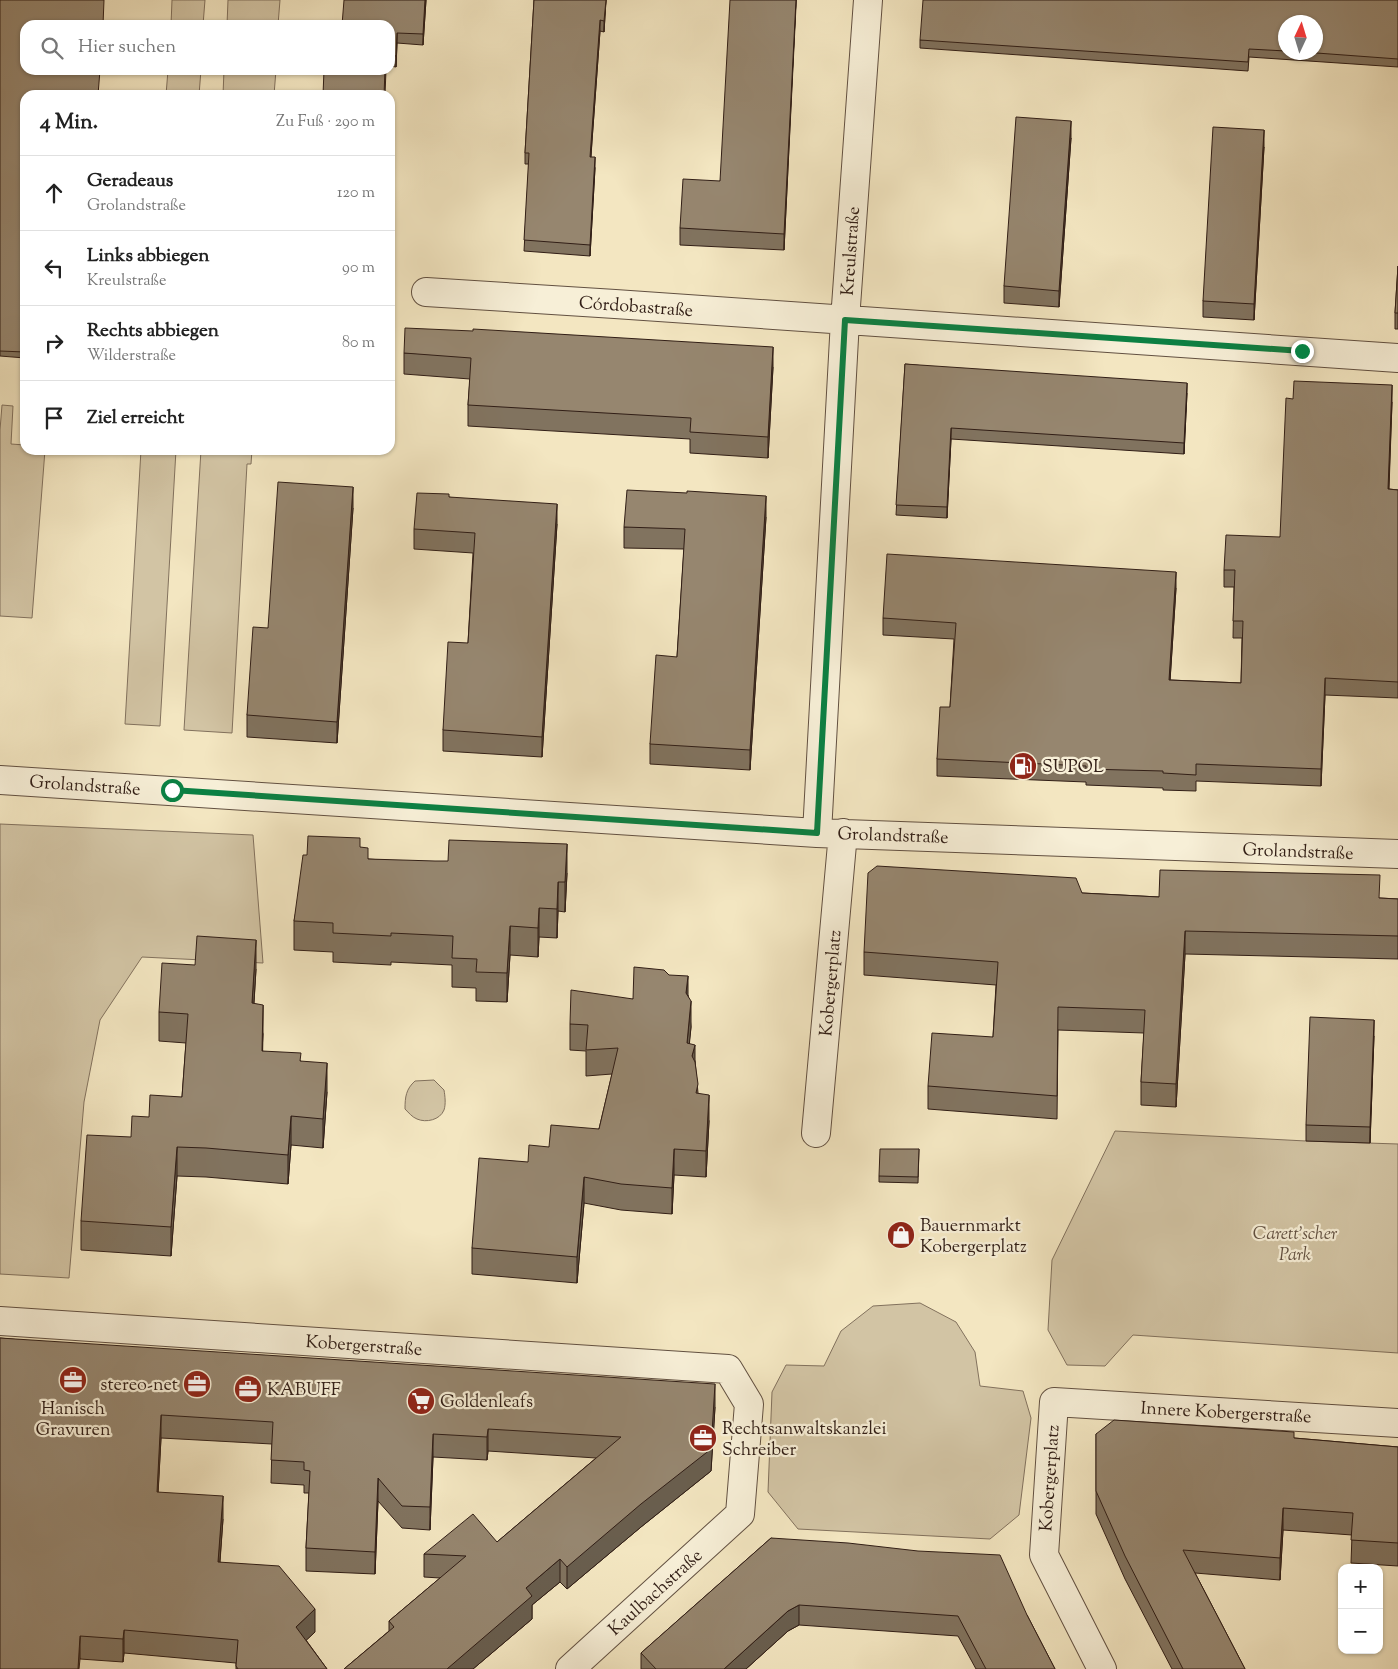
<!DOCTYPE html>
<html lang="de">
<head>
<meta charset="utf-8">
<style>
  body { margin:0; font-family:"Sorts Mill Goudy",serif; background:#f6f6f6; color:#222 }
  .controls { position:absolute; right:15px; bottom:15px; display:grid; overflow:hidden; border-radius:10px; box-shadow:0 1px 4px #0004 }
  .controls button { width:45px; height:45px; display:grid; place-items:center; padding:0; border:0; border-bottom:1px solid #e0e0e0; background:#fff; color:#222; font:25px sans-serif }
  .compass { position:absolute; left:1278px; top:15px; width:45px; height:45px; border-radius:50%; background:#fff; box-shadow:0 1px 4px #0004; rotate:4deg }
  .stop { position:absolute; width:15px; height:15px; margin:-11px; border:4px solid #0b8043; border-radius:50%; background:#fff }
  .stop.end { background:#0b8043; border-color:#fff; box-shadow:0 1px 5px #0008 }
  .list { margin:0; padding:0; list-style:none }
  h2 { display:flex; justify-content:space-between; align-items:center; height:65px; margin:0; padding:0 20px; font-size:21px }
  h2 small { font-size:16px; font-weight:400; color:#767676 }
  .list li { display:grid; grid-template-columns:32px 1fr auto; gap:15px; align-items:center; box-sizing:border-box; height:75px; padding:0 20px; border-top:1px solid #e0e0e0 }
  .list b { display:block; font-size:19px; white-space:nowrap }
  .list p { margin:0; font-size:16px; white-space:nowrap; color:#767676 }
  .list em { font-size:16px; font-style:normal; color:#767676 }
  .icon { flex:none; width:28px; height:28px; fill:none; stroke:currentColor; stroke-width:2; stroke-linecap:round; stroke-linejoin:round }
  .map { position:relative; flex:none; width:1398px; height:1669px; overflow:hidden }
  .search { position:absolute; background:#fff; box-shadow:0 1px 4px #0004; left:20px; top:20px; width:375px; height:55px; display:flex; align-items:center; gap:12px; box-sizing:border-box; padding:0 18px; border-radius:15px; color:#767676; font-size:19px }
  .panel { position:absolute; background:#fff; box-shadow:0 1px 4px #0004; left:20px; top:90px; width:375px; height:365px; border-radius:15px }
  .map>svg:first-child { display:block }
  .green { fill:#d2c4a4; stroke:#82715d }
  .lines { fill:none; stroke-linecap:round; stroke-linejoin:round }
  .street-casing { stroke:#625041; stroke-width:30 }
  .street { stroke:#f7efd7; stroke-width:28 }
  .wall { fill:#81735f; stroke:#311e16; fill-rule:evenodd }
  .shaded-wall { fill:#695e4e; stroke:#311e16 }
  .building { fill:#96866f; stroke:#311e16 }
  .route { stroke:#0b8043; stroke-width:6 }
  .labels { text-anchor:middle; stroke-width:4.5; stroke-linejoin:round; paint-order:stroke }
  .street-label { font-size:18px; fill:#311e16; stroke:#f7efd7 }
  .poi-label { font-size:18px; fill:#311e16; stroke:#f7efd7; text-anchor:start }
  .park-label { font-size:18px; font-style:italic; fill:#615041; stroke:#f7efd7 }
</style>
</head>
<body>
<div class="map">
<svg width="1398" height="1669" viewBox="0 0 1398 1669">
  <rect width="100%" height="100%" fill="#f3e6c1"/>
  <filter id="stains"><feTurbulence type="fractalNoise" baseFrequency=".004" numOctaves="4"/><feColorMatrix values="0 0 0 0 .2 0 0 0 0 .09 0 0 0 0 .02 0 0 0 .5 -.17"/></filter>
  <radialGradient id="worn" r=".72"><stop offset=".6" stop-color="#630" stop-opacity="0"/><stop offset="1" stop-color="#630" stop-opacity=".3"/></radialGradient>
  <path class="green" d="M 172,0 L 205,0 L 203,25 L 171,25 Z
    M 228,0 L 280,0 L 278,25 L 227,25 Z
    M 168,70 L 201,70 L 199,95 L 166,95 Z
    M 224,70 L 276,70 L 274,95 L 223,95 Z
    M 2,405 L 13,406 L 11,444 L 25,445 L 25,450 L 45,450 L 32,618 L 0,616 L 0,430 Z
    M 141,450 L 176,450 L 160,726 L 125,724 Z
    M 201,450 L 252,450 L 251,464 L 247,464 L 232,733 L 184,730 Z
    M 0,824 L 253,835 L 263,963 L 142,957 L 100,1020 L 84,1102 L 69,1278 L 0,1274 Z
    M 434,1080 L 444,1090 C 445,1096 446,1104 444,1110 C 440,1120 426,1123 417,1119 C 412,1117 409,1113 405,1109 C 405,1097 406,1089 415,1081 Z
    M 1115,1131 L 1306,1141 L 1398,1144 L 1398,1353 L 1133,1335 L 1105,1366 L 1067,1365 L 1048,1330 L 1052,1260 Z
    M 920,1303 L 956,1322 L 975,1352 L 980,1386 L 1023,1391 L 1031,1418 L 1019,1515 L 990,1539 L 798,1529 L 768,1492 L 772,1392 L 786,1365 L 824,1366 L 841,1331 L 873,1306 Z"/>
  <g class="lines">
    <defs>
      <path id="street" d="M 426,292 L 615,304 L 1398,358
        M 0,780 L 817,833 L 1398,854
        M 817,833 L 845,320 L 868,0
        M 816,1133 L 843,833
        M 0,1321 L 728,1369 L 749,1404 L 740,1514 L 570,1669
        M 1102,1669 L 1044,1555 L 1054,1402 L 1398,1423"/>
    </defs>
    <use href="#street" class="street-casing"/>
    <use href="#street" class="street"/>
  </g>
  <path class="wall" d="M 0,0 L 25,95 L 25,358 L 0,356 Z
    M 426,0 L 423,45 L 397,43 L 396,67 L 390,66 L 390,25 Z
    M 534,0 L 606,0 L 604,32 L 600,31 L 592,141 L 591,157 L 595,168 L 590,256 L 524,251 L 529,164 L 525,164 L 525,153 Z
    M 796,0 L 784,250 L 680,245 L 680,228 L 720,181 Z
    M 1398,0 L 1398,67 L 1249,57 L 1248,71 L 920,48 L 920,40 ZM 1286,22 L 1316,52 L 1286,52 Z
    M 1071,138 L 1059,307 L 1004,303 L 1004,286 Z
    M 1264,147 L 1254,320 L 1203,317 L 1203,301 Z
    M 1398,266 L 1398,329 L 1395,329 L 1395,313 Z
    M 404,353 L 773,367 L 768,458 L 690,453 L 690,439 L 468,426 L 468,405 L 470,379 L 404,374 Z
    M 905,364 L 1187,393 L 1184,454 L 951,439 L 947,518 L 896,515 Z
    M 1392,402 L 1389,489 L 1398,490 L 1398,698 L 1325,695 L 1321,786 L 1196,781 L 1196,791 L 1163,790 L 1163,788 L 1086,785 L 1086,782 L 937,776 L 937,759 L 950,707 L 954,639 L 883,635 L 883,618 L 1176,588 L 1170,680 L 1241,683 L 1242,638 L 1233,638 L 1234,587 L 1224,587 L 1224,570 L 1280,537 Z
    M 449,497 L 557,524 L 542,757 L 443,751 L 443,730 L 468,643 L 473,553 L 414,549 L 414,529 Z
    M 353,508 L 337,743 L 247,737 L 247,715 L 268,628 Z
    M 766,517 L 750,770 L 650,764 L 650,744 L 677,657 L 684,549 L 624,548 L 624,527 Z
    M 360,847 L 368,859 L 567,873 L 565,912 L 558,911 L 557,938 L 539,937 L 538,957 L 510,955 L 507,1002 L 476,1001 L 476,988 L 452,987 L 452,965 L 391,962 L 391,965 L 333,962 L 333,952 L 294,950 L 294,921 L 307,855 Z
    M 1082,893 L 1159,897 L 1380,898 L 1398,899 L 1398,959 L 1185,954 L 1176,1107 L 1141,1105 L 1141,1082 L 1144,1033 L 1058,1030 L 1057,1119 L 928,1109 L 928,1086 L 993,1037 L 996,985 L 864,975 L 864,952 Z
    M 256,969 L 254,1003 L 263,1034 L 262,1051 L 301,1061 L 327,1092 L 323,1148 L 291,1145 L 288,1184 L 206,1177 L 177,1176 L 171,1256 L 81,1250 L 81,1221 L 131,1137 L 149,1117 L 182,1097 L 186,1043 L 159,1041 L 159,1012 Z
    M 688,995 L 691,1027 L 689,1044 L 695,1061 L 698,1093 L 709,1121 L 706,1177 L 674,1175 L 672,1214 L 621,1210 L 584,1203 L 577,1283 L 472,1274 L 472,1248 L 528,1162 L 549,1147 L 599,1129 L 612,1074 L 586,1076 L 586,1051 L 570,1050 L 570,1024 L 633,999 Z
    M 1374,1036 L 1370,1143 L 1306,1141 L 1306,1125 Z
    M 919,1149 L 918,1183 L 879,1182 L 879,1176 Z
    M 0,1338 L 715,1407 L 711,1471 L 641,1527 L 567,1589 L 560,1582 L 532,1605 L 532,1619 L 473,1669 L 344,1669 L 389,1631 L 389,1621 L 440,1578 L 424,1577 L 424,1554 L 497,1542 L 596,1458 L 488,1451 L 487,1460 L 433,1457 L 430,1530 L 402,1528 L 378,1501 L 375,1574 L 306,1571 L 306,1548 L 309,1493 L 304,1493 L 304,1485 L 271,1483 L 272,1444 L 161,1438 L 158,1492 L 223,1519 L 220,1562 L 315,1632 L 306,1640 L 327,1669 L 236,1669 L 236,1663 L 124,1653 L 123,1662 L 80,1659 Z
    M 1096,1434 L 1294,1438 L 1398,1447 L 1398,1566 L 1351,1563 L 1352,1535 L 1283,1530 L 1280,1580 L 1195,1573 L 1245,1669 L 1172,1669 L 1125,1579 L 1096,1514 Z
    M 771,1538 L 1027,1615 L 1055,1669 L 976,1669 L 958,1636 L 799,1625 L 788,1631 L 746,1669 L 641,1669 L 641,1653 Z"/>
  <path class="shaded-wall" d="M 425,0 L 426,0 L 423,45 L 423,34 Z
    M 606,0 L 604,32 L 604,21 Z
    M 796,0 L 796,6 L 784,250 L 784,234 Z
    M 600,20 L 600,31 L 590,168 L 590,157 Z
    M 397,33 L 397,43 L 396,67 L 396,56 Z
    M 385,70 L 386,70 L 385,95 L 384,95 Z
    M 1071,121 L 1071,138 L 1059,307 L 1059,291 Z
    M 1264,130 L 1264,147 L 1254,320 L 1254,304 Z
    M 595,157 L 595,168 L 590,256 L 590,245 Z
    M 773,347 L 773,367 L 768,458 L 768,437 Z
    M 1187,383 L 1187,393 L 1184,454 L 1184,443 Z
    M 1392,385 L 1392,402 L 1388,506 L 1388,489 Z
    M 951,428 L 951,439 L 947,518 L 947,507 Z
    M 353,487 L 353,508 L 337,743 L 337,722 Z
    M 766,496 L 766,517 L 750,770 L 750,750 Z
    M 557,504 L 557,524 L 542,757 L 542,737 Z
    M 1176,572 L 1176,588 L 1169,697 L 1169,680 Z
    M 1325,678 L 1325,695 L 1321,786 L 1321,769 Z
    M 567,844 L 567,873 L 565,912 L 565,882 Z
    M 558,882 L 558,911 L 557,938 L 557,909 Z
    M 539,908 L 539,937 L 538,957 L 538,928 Z
    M 510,926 L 510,955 L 507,1002 L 507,973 Z
    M 1185,931 L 1185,954 L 1176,1107 L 1176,1084 Z
    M 256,940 L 256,969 L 252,1032 L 252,1003 Z
    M 688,976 L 688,1002 L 686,993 Z
    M 691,1001 L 691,1027 L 687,1069 L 687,1043 Z
    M 263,1005 L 263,1034 L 262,1080 L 262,1051 Z
    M 1374,1020 L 1374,1036 L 1370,1143 L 1370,1127 Z
    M 695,1045 L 695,1071 L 692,1056 Z
    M 327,1063 L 327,1092 L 323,1148 L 323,1119 Z
    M 709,1095 L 709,1121 L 706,1177 L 706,1151 Z
    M 291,1116 L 291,1145 L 288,1184 L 288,1155 Z
    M 177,1147 L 177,1176 L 171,1256 L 171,1227 Z
    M 674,1149 L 674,1175 L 672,1214 L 672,1188 Z
    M 584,1177 L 584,1203 L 577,1283 L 577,1257 Z
    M 715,1384 L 715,1407 L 711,1471 L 641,1527 L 567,1589 L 567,1567 Z
    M 161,1415 L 161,1438 L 157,1514 L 157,1492 Z
    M 488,1429 L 488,1451 L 487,1460 L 487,1437 Z
    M 433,1434 L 433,1457 L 430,1530 L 430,1507 Z
    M 378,1478 L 378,1501 L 375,1574 L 375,1552 Z
    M 223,1496 L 223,1519 L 218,1585 L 218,1562 Z
    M 1283,1508 L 1283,1530 L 1280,1580 L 1280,1558 Z
    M 560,1559 L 560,1582 L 532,1605 L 532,1619 L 473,1669 L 447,1669 L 526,1588 Z
    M 799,1605 L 799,1625 L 788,1631 L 746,1669 L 724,1669 L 788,1611 Z
    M 315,1609 L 315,1632 L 296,1650 L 296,1627 Z
    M 124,1630 L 124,1653 L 123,1662 L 123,1639 Z
    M 80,1636 L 80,1659 L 79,1669 L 78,1669 Z"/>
  <path class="building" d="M 0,0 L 104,0 L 103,25 L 25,25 L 25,70 L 100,70 L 98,95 L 25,95 L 25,352 L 0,351 Z
    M 344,0 L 425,0 L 423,34 L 397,33 L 396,56 L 390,55 L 390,25 L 342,25 Z
    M 534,0 L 606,0 L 604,21 L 600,20 L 592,130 L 590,157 L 595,157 L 590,245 L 524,240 L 529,153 L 525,153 Z
    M 730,0 L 796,0 L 784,234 L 680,228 L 683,179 L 720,181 Z
    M 923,0 L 1398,0 L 1398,59 L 1303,52 L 1316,52 L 1316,22 L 1286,22 L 1286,51 L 1249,49 L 1248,62 L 920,40 Z
    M 324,70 L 385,70 L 384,95 L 323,95 Z
    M 1016,117 L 1071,121 L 1059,291 L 1004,286 Z
    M 1213,127 L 1264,130 L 1254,304 L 1203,301 Z
    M 1398,266 L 1398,313 L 1395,313 Z
    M 405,328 L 473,331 L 473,329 L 773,347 L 768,437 L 690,432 L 691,418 L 468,405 L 471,358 L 404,353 Z
    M 905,364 L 1187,383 L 1184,443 L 951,428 L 947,507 L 896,505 Z
    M 1294,381 L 1392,385 L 1388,489 L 1398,490 L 1398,682 L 1325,678 L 1321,769 L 1196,764 L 1196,775 L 1163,773 L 1163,771 L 1086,769 L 1086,766 L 937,759 L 940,707 L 950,707 L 956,623 L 883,618 L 887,554 L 1176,572 L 1169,680 L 1241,683 L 1243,621 L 1233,621 L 1235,570 L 1224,570 L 1226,535 L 1280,537 L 1286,398 L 1293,399 Z
    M 278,482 L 353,487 L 337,722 L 247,715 L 253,627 L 268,628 Z
    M 627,490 L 687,493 L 687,491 L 766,496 L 750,750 L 650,744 L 656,655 L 677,657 L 685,529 L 624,527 Z
    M 417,493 L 449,494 L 449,497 L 557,504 L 542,737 L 443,730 L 448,642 L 468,643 L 475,533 L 414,529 Z
    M 308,836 L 360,838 L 360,847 L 368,848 L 368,859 L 435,861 L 448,861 L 449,840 L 567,844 L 565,882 L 558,882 L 557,909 L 539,908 L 538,928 L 510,926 L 507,973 L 476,972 L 477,959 L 452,958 L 453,936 L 391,933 L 391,936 L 333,933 L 333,923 L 294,921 L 303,855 L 307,855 Z
    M 877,866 L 1076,878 L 1082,893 L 1159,897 L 1160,870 L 1380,875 L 1379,898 L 1398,899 L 1398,936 L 1185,931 L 1176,1084 L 1141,1082 L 1145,1010 L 1058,1007 L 1057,1096 L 928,1086 L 932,1033 L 993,1037 L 998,962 L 864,952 L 868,873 Z
    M 197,936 L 256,940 L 252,1003 L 263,1005 L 262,1051 L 301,1053 L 300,1061 L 327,1063 L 323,1119 L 291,1116 L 288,1155 L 206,1148 L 177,1147 L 171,1227 L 81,1221 L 87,1135 L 131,1137 L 132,1116 L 149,1117 L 150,1095 L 182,1097 L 188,1014 L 159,1012 L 162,963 L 195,965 Z
    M 634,967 L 664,970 L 669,975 L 688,976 L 686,993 L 691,1001 L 687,1043 L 695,1045 L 692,1056 L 695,1062 L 698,1084 L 696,1093 L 709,1095 L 706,1151 L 674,1149 L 672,1188 L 621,1184 L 584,1177 L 577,1257 L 472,1248 L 479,1158 L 528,1162 L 529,1145 L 549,1147 L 551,1125 L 599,1129 L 618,1048 L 586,1050 L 588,1025 L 570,1024 L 571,990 L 633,999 Z
    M 1310,1017 L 1374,1020 L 1370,1127 L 1306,1125 Z
    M 880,1149 L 919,1149 L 918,1177 L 879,1176 Z
    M 0,1338 L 715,1384 L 711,1449 L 641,1504 L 567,1567 L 560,1559 L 526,1588 L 532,1596 L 447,1669 L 344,1669 L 394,1627 L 389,1621 L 466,1556 L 424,1554 L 473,1514 L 497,1542 L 621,1437 L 488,1429 L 487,1437 L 433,1434 L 430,1507 L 402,1506 L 378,1478 L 375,1552 L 306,1548 L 310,1471 L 304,1470 L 304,1462 L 271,1460 L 273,1422 L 161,1415 L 157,1492 L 223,1496 L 218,1562 L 279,1566 L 315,1609 L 296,1627 L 327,1669 L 238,1669 L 236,1666 L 238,1640 L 124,1630 L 123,1639 L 80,1636 L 78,1669 L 0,1669 Z
    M 1114,1420 L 1294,1432 L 1294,1438 L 1398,1447 L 1398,1543 L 1351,1540 L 1353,1513 L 1283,1508 L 1280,1558 L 1183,1550 L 1245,1669 L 1183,1669 L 1125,1556 L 1096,1491 L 1096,1434 Z
    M 771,1538 L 848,1543 L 918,1551 L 1000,1555 L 1027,1615 L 1055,1669 L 986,1669 L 958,1616 L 799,1605 L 788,1611 L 724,1669 L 656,1669 L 641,1653 Z"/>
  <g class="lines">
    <path class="route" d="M 172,790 L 817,833 L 845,320 L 1302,351"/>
  </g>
  <defs>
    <symbol id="fuel-disc" viewBox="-11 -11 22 22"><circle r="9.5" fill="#8f2418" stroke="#f7efd7"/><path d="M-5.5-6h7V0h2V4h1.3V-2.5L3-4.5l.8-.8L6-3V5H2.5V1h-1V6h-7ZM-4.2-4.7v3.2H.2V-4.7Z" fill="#fff"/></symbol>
    <symbol id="shop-disc" viewBox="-11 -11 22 22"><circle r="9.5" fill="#8f2418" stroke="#f7efd7"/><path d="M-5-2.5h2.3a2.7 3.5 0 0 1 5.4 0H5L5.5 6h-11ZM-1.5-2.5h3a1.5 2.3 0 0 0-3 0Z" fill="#fff"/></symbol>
    <symbol id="office-disc" viewBox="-11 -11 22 22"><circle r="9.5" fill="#8f2418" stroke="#f7efd7"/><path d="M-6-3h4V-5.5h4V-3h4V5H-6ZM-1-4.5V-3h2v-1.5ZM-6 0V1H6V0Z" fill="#fff"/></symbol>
    <symbol id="supermarket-disc" viewBox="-11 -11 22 22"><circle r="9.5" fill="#8f2418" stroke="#f7efd7"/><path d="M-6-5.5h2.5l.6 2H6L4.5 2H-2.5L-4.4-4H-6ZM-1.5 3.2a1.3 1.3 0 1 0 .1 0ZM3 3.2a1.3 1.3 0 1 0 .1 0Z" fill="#fff"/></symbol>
  </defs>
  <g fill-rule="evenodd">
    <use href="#fuel-disc" x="1007" y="750" width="32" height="32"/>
    <use href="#shop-disc" x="885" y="1219" width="32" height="32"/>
    <use href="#office-disc" x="57" y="1364" width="32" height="32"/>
    <use href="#office-disc" x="181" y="1368" width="32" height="32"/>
    <use href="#office-disc" x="232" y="1373" width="32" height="32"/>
    <use href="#supermarket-disc" x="405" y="1385" width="32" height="32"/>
    <use href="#office-disc" x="687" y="1422" width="32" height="32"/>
  </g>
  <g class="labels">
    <g class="street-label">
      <text transform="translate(850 251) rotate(-86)" y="6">Kreulstraße</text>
      <text transform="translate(636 306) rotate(4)" y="6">Córdobastraße</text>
      <text transform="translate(85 785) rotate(4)" y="6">Grolandstraße</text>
      <text transform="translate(893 835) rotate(2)" y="6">Grolandstraße</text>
      <text transform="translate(1298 851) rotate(2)" y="6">Grolandstraße</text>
      <text transform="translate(830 983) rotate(-85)" y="6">Kobergerplatz</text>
      <text transform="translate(364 1345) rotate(4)" y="6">Kobergerstraße</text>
      <text transform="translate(1226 1412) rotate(3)" y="6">Innere Kobergerstraße</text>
      <text transform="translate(1049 1478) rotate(-86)" y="6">Kobergerplatz</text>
      <text transform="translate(655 1592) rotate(-42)" y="6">Kaulbachstraße</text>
    </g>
    <g class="poi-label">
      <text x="1042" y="772">SUPOL</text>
      <text x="920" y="1231">Bauernmarkt<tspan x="920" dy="21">Kobergerplatz</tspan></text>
      <text x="178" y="1390" text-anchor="end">stereo-net</text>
      <text x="267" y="1395">KABUFF</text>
      <text x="440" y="1407">Goldenleafs</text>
      <text x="73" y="1414" text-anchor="middle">Hanisch<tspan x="73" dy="21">Gravuren</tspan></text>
      <text x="722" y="1434">Rechtsanwaltskanzlei<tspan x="722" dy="21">Schreiber</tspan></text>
    </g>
    <g class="park-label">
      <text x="1295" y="1239">Carett'scher<tspan x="1295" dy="21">Park</tspan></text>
    </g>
  </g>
  <rect width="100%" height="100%" filter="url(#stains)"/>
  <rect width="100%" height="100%" fill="url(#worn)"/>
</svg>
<div class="controls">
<button>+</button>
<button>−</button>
</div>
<svg class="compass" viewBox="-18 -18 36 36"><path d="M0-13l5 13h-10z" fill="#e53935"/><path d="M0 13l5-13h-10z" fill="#767676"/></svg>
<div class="stop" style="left:172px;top:790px"></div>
<div class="stop end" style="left:1302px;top:351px"></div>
<div class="search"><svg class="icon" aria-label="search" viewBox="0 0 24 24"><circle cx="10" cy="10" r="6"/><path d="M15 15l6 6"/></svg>Hier suchen</div>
<section class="panel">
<h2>4 Min.<small>Zu Fuß · 290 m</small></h2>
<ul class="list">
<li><svg class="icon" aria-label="ahead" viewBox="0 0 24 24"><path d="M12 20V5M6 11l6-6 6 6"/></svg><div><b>Geradeaus</b><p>Grolandstraße</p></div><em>120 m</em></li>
<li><svg class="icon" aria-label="left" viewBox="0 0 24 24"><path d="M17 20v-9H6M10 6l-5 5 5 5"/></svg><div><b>Links abbiegen</b><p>Kreulstraße</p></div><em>90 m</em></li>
<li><svg class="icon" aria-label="right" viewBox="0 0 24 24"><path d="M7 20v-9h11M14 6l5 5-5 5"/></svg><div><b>Rechts abbiegen</b><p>Wilderstraße</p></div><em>80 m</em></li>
<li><svg class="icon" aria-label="arrive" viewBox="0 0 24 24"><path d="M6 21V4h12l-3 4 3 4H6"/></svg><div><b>Ziel erreicht</b></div></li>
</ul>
</section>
</div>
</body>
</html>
